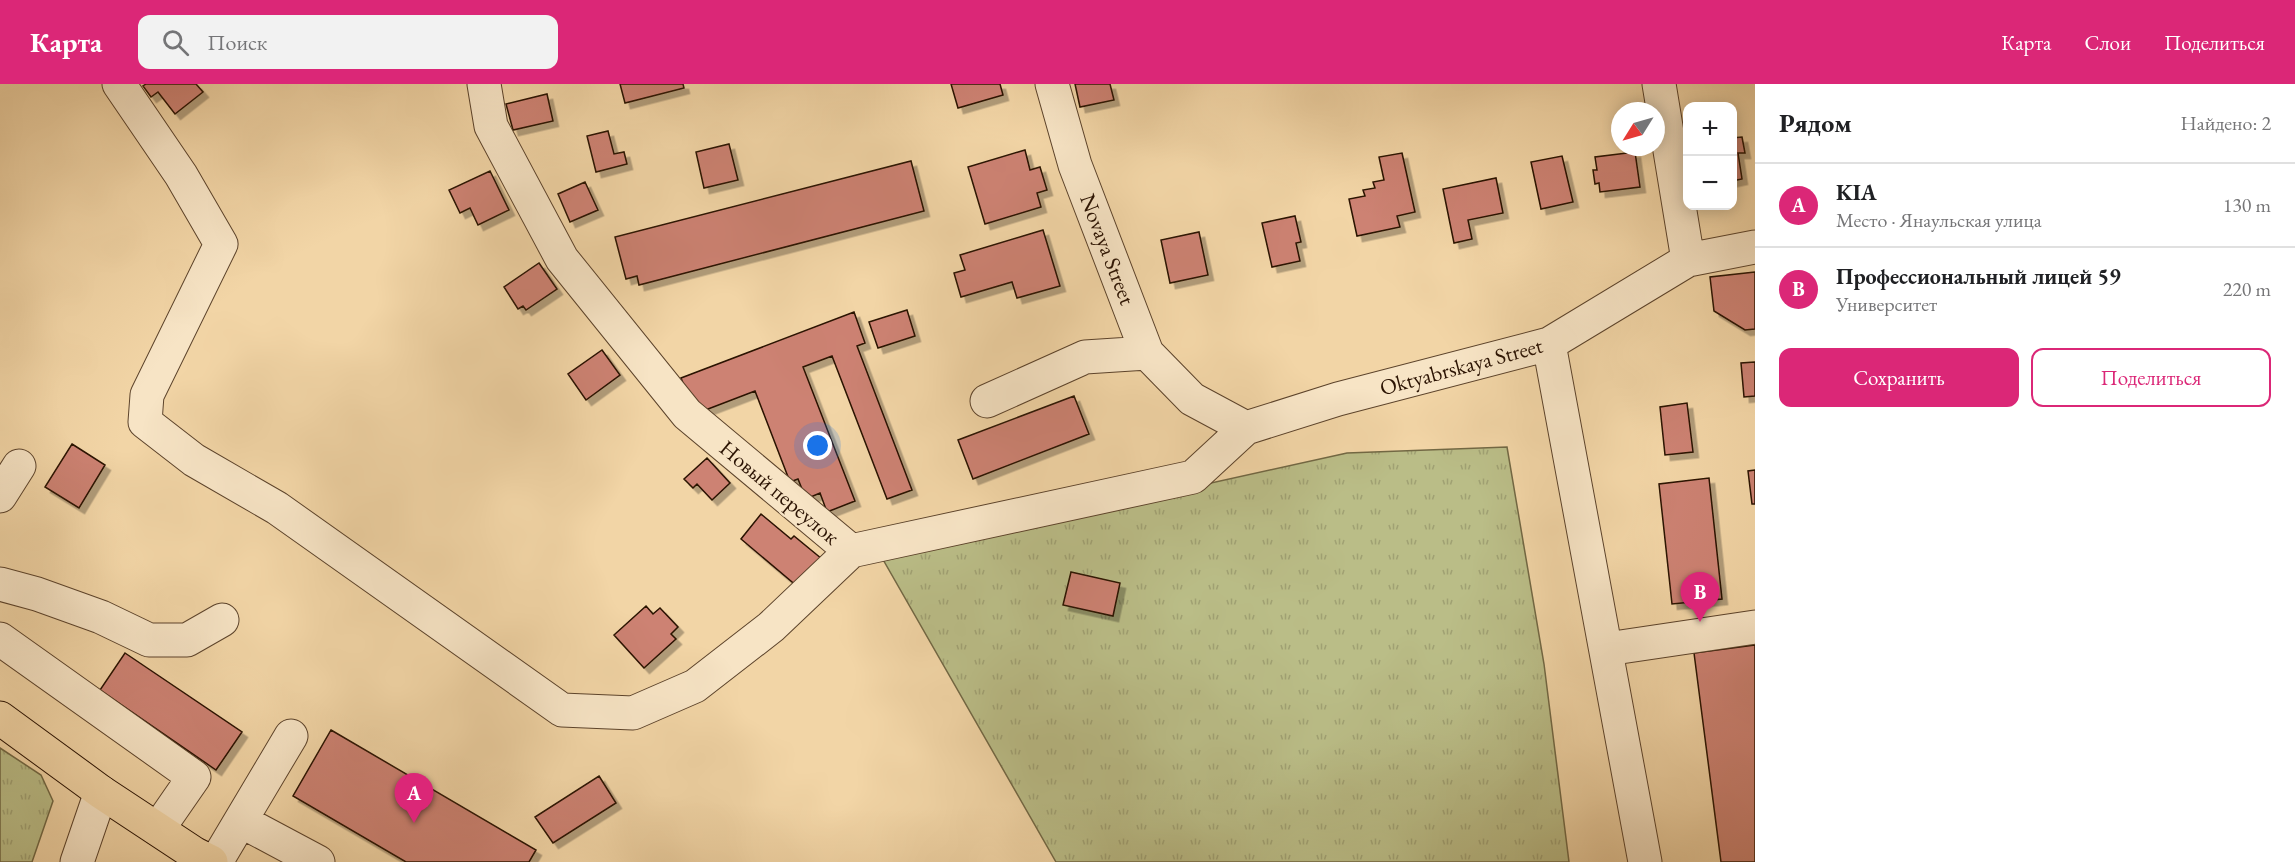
<!DOCTYPE html>
<html lang="ru">
<head>
<meta charset="utf-8">
<style>
  body { margin:0; font-family:"EB Garamond",serif; background:#f2f2f2; color:#202124 }
  .controls { position:absolute; right:18px; top:18px; display:grid; overflow:hidden; border-radius:12px; box-shadow:0 3px 15px #0003 }
  .controls button { width:54px; height:54px; display:grid; place-items:center; padding:0; border:0; border-bottom:2px solid #e0e0e0; background:#fff; color:#202124; font:30px sans-serif }
  .compass { position:absolute; left:1611px; top:18px; width:54px; height:54px; border-radius:50%; background:#fff; box-shadow:0 3px 15px #0003; rotate:233deg }
  .you { position:absolute; left:818px; top:362px; width:21px; height:21px; margin:-15px; border:4px solid #fff; border-radius:50%; background:#1a73e8; box-shadow:0 0 0 9px #1a73e833 }
  .badge { display:grid; place-items:center; width:39px; height:39px; border-radius:50%; background:#db2777; color:#fff; font-size:20px; font-weight:700 }
  .pin { position:absolute; translate:-50% -50px; filter:drop-shadow(0 2px 3px #0008) }
  .pin::after { content:''; position:absolute; top:32px; width:21px; height:18px; background:inherit; clip-path:polygon(0 0,100% 0,50% 100%) }
  .list { margin:0; padding:0; list-style:none }
  h2 { display:flex; justify-content:space-between; align-items:center; height:78px; margin:0; padding:0 24px; font-size:26px }
  h2 small { font-size:20px; font-weight:400; color:#757577 }
  .list li { display:grid; grid-template-columns:39px 1fr auto; gap:18px; align-items:center; box-sizing:border-box; height:84px; padding:0 24px; border-top:2px solid #e0e0e0 }
  .list b { display:block; font-size:22px; white-space:nowrap }
  .list p { margin:0; font-size:20px; white-space:nowrap; color:#757577 }
  .list em { font-size:20px; font-style:normal; color:#757577 }
  .actions { display:flex; gap:12px; padding:18px 24px }
  .actions a { flex:1; padding:14px 0; border:2px solid #db2777; border-radius:12px; text-align:center; font-size:21px; color:#db2777 }
  .actions .main { background:#db2777; color:#fff }
  .icon { flex:none; width:33px; height:33px; fill:none; stroke:currentColor; stroke-width:2; stroke-linecap:round; stroke-linejoin:round }
  .map { position:relative; flex:none; width:1755px; height:778px; overflow:hidden }
  header { display:flex; align-items:center; gap:36px; box-sizing:border-box; height:84px; padding:0 30px; background:#db2777; color:#fff }
  header strong { font-size:28px }
  nav { display:flex; gap:33px; margin-inline-start:auto; font-size:21px }
  .search { width:420px; height:54px; background:#f2f2f2; display:flex; align-items:center; gap:15px; box-sizing:border-box; padding:0 21px; border-radius:12px; color:#757577; font-size:22px }
  main { display:flex }
  aside { flex:1; background:#fff }
  .map>svg:first-child { display:block }
  .grass { fill:url(#grass-tufts); stroke:#726844; stroke-width:1.5 }
  .building { fill:#cd8273; stroke:#2a1202; stroke-width:1.5; filter:url(#shadow) }
  .lines { fill:none; stroke-linecap:round; stroke-linejoin:round }
  .minor-casing { stroke:#5c432b; stroke-width:35 }
  .major-casing { stroke:#2a1202; stroke-width:35 }
  .minor { stroke:#f7e4c5; stroke-width:33 }
  .major { stroke:#f2d5a6; stroke-width:33 }
  .labels { text-anchor:middle; stroke-width:4.5; stroke-linejoin:round; paint-order:stroke }
  .street-label { font-size:22px; fill:#2a1202; stroke:#f7e4c5 }
</style>
</head>
<body>
<header>
<strong>Карта</strong>
<div class="search"><svg class="icon" aria-label="search" viewBox="0 0 24 24"><circle cx="10" cy="10" r="6"/><path d="M15 15l6 6"/></svg>Поиск</div>
<nav><a>Карта</a><a>Слои</a><a>Поделиться</a></nav>
</header>
<main>
<div class="map">
<svg width="1755" height="778" viewBox="0 0 1755 778">
  <defs>
    <pattern id="grass-tufts" width="24" height="20" patternUnits="userSpaceOnUse" patternTransform="scale(1.5)"><rect width="24" height="20" fill="#babd87"/><path d="M3 7l-1-3M5 7V3M7 7l1-3M15 17l-1-3M17 17v-4M19 17l1-3" fill="none" stroke="#a0a173"/></pattern>
    <filter id="shadow"><feDropShadow dx="5.5" dy="5.5" stdDeviation="0" flood-color="#0004"/></filter>
  </defs>
  <rect width="100%" height="100%" fill="#f2d5a6"/>
  <filter id="stains"><feTurbulence type="fractalNoise" baseFrequency=".00333" numOctaves="4"/><feColorMatrix values="0 0 0 0 .2 0 0 0 0 .09 0 0 0 0 .02 0 0 0 .5 -.17"/></filter>
  <radialGradient id="worn" r=".72"><stop offset=".6" stop-color="#630" stop-opacity="0"/><stop offset="1" stop-color="#630" stop-opacity=".3"/></radialGradient>
  <path class="grass" d="M 1507,363 L 1544,580 L 1569,778 L 1056,778 L 881,472 L 1347,369 Z
    M 0,664 L 41,691 L 53,717 L 32,778 L 0,778 Z"/>
  <path class="building" d="M 146,0 L 196,0 L 203,8 L 175,30 L 158,8 L 151,13 L 143,2 Z
    M 620,0 L 683,0 L 684,4 L 625,19 Z
    M 951,0 L 1000,0 L 1003,11 L 958,24 Z
    M 1075,0 L 1110,0 L 1114,16 L 1080,23 Z
    M 547,10 L 553,37 L 513,46 L 506,20 Z
    M 608,47 L 614,70 L 624,68 L 627,80 L 596,88 L 587,52 Z
    M 1742,53 L 1745,69 L 1738,69 L 1742,95 L 1732,97 L 1732,54 Z
    M 729,60 L 738,96 L 704,104 L 696,68 Z
    M 1025,66 L 1030,86 L 1040,83 L 1047,106 L 1037,109 L 1041,123 L 985,140 L 968,83 Z
    M 1635,68 L 1640,103 L 1600,108 L 1599,99 L 1595,100 L 1593,86 L 1597,86 L 1595,73 Z
    M 1402,69 L 1415,128 L 1397,132 L 1400,143 L 1357,152 L 1349,115 L 1365,112 L 1363,106 L 1375,104 L 1373,98 L 1384,96 L 1379,73 Z
    M 1562,72 L 1573,118 L 1541,125 L 1531,78 Z
    M 911,77 L 924,127 L 639,201 L 637,192 L 626,195 L 615,153 Z
    M 490,87 L 509,126 L 478,141 L 470,124 L 460,129 L 449,106 Z
    M 1496,94 L 1503,129 L 1468,136 L 1472,155 L 1454,159 L 1443,105 Z
    M 585,98 L 598,126 L 570,138 L 558,110 Z
    M 1295,132 L 1301,158 L 1296,159 L 1300,177 L 1272,183 L 1262,139 Z
    M 1043,146 L 1060,202 L 1017,214 L 1012,198 L 961,213 L 954,189 L 965,186 L 960,171 Z
    M 1199,148 L 1208,191 L 1170,199 L 1161,156 Z
    M 539,179 L 557,205 L 526,226 L 523,222 L 518,225 L 504,203 Z
    M 1755,188 L 1755,245 L 1745,246 L 1714,227 L 1710,193 Z
    M 907,226 L 915,252 L 878,264 L 869,238 Z
    M 854,228 L 865,259 L 857,262 L 912,406 L 887,415 L 832,272 L 803,283 L 855,417 L 827,428 L 820,409 L 806,415 L 798,395 L 790,398 L 755,307 L 695,330 L 681,294 Z
    M 602,266 L 620,291 L 586,316 L 568,290 Z
    M 1755,278 L 1755,312 L 1744,313 L 1741,279 Z
    M 1074,312 L 1089,350 L 973,395 L 958,356 Z
    M 1687,319 L 1693,368 L 1665,371 L 1660,323 Z
    M 72,360 L 105,381 L 79,424 L 45,403 Z
    M 707,374 L 730,399 L 712,416 L 697,400 L 693,404 L 684,395 Z
    M 1755,386 L 1755,420 L 1752,420 L 1748,387 Z
    M 1709,394 L 1722,515 L 1672,520 L 1659,400 Z
    M 761,430 L 791,455 L 794,452 L 822,475 L 798,503 L 741,455 Z
    M 1071,488 L 1120,499 L 1113,532 L 1063,521 Z
    M 646,522 L 653,530 L 660,524 L 678,543 L 671,550 L 676,555 L 644,584 L 614,551 Z
    M 1755,561 L 1755,778 L 1721,778 L 1694,569 Z
    M 125,569 L 242,648 L 216,686 L 100,606 Z
    M 331,646 L 536,766 L 529,778 L 406,778 L 293,712 Z
    M 599,692 L 616,719 L 553,759 L 535,733 Z"/>
  <g class="lines">
    <defs>
      <path id="minor" d="M 119,0 L 181,91 L 221,160 L 147,311 L 145,338 L 194,376 L 277,424 L 562,626 L 633,629 L 695,602 L 771,543 L 851,467
        M 484,0 L 491,42 L 562,175 L 687,330 L 851,467 L 1193,393 L 1246,344
        M 1052,0 L 1075,81 L 1147,269 L 1192,315 L 1246,344 L 1338,315 L 1549,260 L 1688,176 L 1755,163
        M 1659,0 L 1688,176
        M 1549,260 L 1645,778
        M 987,317 L 1085,273 L 1147,269
        M 0,412 L 19,382
        M 0,500 L 37,510 L 101,533 L 149,556 L 187,556 L 222,536
        M 0,555 L 194,693 L 158,745
        M 1607,565 L 1755,543
        M 241,737 L 318,778
        M 77,778 L 101,708
        M 216,778 L 291,652"/>
      <path id="major" d="M 0,634 L 101,708 L 195,770 L 211,778"/>
    </defs>
    <use href="#minor" class="minor-casing"/>
    <use href="#major" class="major-casing"/>
    <use href="#minor" class="minor"/>
    <use href="#major" class="major"/>
  </g>
  <g class="labels">
    <g class="street-label">
      <text transform="translate(1108 165) rotate(69)" y="8">Novaya Street</text>
      <text transform="translate(1461 282) rotate(-15)" y="8">Oktyabrskaya Street</text>
      <text transform="translate(780 408) rotate(40)" y="8">Новый переулок</text>
    </g>
  </g>
  <rect width="100%" height="100%" filter="url(#stains)"/>
  <rect width="100%" height="100%" fill="url(#worn)"/>
</svg>
<div class="controls">
<button>+</button>
<button>−</button>
</div>
<svg class="compass" viewBox="-18 -18 36 36"><path d="M0-13l5 13h-10z" fill="#e53935"/><path d="M0 13l5-13h-10z" fill="#757577"/></svg>
<div class="you"></div>
<div class="pin badge" style="left:414px;top:739px">A</div>
<div class="pin badge" style="left:1700px;top:538px">B</div>
</div>
<aside>
<h2>Рядом<small>Найдено: 2</small></h2>
<ul class="list">
<li><span class="badge">A</span><div><b>KIA</b><p>Место · Янаульская улица</p></div><em>130 m</em></li>
<li><span class="badge">B</span><div><b>Профессиональный лицей 59</b><p>Университет</p></div><em>220 m</em></li>
</ul>
<div class="actions"><a class="main">Сохранить</a><a>Поделиться</a></div>
</aside>
</main>
</body>
</html>
